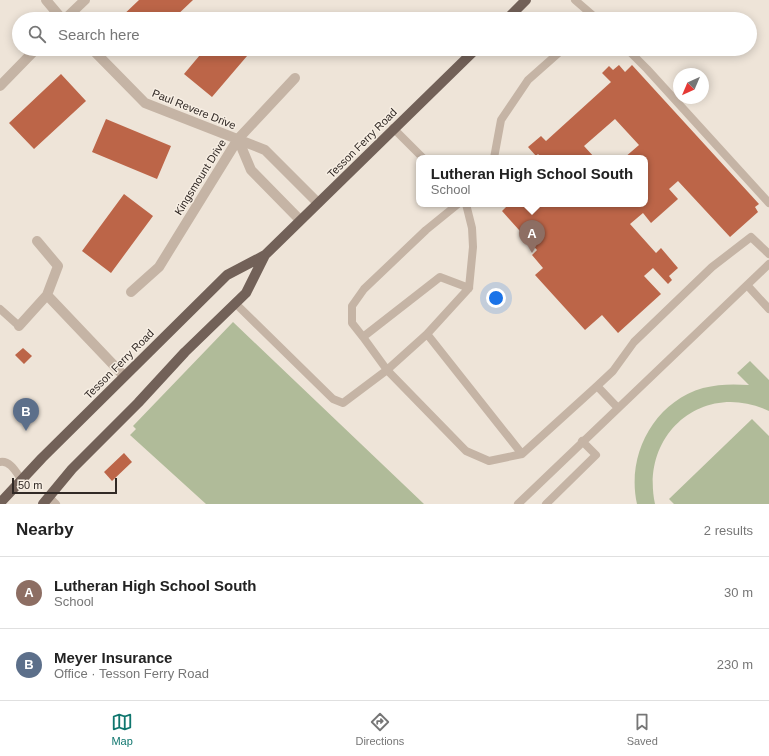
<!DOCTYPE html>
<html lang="en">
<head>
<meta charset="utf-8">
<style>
  body { margin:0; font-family:Helvetica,sans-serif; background:#f2f2f2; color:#222 }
  .compass { position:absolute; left:673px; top:68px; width:36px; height:36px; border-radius:50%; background:#fff; box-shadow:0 2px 10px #0003; rotate:224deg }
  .scale { position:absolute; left:12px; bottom:10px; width:105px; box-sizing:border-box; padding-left:4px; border:2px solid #312925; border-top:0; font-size:11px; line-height:14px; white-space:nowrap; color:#312925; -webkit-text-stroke:3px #f7eee3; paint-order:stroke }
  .you { position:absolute; left:496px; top:298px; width:14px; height:14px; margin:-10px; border:3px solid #fff; border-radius:50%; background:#1a73e8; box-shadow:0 0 0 6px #1a73e833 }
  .badge { display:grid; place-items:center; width:26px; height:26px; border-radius:50%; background:#0f766e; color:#fff; font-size:13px; font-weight:700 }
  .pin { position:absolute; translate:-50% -33px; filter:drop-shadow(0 1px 2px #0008) }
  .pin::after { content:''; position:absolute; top:21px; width:14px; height:12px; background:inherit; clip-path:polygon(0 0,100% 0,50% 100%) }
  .popup { position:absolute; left:416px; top:155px; width:232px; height:52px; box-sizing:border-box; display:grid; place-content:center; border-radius:8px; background:#fff; filter:drop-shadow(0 1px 3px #0005); font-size:13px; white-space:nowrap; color:#767676 }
  .popup b { font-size:15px; color:#222 }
  .popup::after { content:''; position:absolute; left:50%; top:100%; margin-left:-8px; border:8px solid transparent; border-top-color:#fff }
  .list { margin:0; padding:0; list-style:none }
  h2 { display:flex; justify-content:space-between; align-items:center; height:52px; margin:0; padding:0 16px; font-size:17px }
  h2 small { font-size:13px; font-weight:400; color:#767676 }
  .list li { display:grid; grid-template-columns:26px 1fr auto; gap:12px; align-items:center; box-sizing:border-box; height:72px; padding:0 16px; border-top:1px solid #e0e0e0 }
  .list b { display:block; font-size:15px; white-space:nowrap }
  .list p { margin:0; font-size:13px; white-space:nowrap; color:#767676 }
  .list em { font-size:13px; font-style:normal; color:#767676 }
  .icon { flex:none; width:22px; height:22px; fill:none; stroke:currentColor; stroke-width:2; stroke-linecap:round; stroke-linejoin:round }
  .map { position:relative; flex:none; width:769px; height:504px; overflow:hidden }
  .search { position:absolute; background:#fff; box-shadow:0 2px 10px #0003; left:12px; right:12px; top:12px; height:44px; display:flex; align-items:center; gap:10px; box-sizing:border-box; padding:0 14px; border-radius:22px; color:#767676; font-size:15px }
  .sheet { height:196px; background:#fff }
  nav { display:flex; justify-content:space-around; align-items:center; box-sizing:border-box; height:56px; border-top:1px solid #e0e0e0; background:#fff; font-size:11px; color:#767676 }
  nav a { display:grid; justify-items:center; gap:2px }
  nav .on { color:#0f766e }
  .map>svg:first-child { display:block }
  .green { fill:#b0bb99 }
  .building { fill:#bc6548 }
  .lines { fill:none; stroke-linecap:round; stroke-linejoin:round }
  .lane { stroke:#c5b4a5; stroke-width:8 }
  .street { stroke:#c5b4a5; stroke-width:10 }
  .primary { stroke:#726158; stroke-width:10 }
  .labels { text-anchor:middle; stroke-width:3; stroke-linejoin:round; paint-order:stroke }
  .street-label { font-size:11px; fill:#312925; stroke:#f7eee3 }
</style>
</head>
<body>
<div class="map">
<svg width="769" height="504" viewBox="0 0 769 504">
  <rect width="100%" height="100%" fill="#eee4d8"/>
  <path class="green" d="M 233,322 L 424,504 L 206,504 L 130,435 L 136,429 L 133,426 Z
    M 750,361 L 769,380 L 769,411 C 703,380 640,434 655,504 L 637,504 C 626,455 654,402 703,388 C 719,384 733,384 749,385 L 737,373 Z
    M 752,419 L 769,436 L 769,504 L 674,504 L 669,499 Z"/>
  <path class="building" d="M 139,0 L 193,0 L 173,19 L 119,19 Z
    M 205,49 L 253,49 L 212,97 L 184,74 Z
    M 619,65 L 625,72 L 632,65 L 759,204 L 755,207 L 758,212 L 730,237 L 678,181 L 669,189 L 678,199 L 651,223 L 643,213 L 630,224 L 656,253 L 661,248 L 678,268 L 669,276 L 672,280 L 668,284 L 653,268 L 644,276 L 661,294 L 618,333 L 602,315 L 585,330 L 535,275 L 543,268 L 532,255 L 537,250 L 502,211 L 509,204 L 645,204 L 645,158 L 624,158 L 639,145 L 615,119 L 584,146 L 595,158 L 542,158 L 538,154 L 536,156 L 528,147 L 541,136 L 546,141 L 611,82 L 602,73 L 609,66 L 613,70 Z
    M 61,74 L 86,101 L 34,149 L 9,123 Z
    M 106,119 L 171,146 L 157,179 L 92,152 Z
    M 124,194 L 153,216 L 111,273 L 82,251 Z
    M 23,348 L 32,356 L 24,364 L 15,355 Z
    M 124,453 L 132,462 L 112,481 L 104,472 Z"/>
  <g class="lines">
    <path class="lane" d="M 575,0 L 597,19
      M 627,49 L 647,69 L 769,203
      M 393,128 L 423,158
      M 494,158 L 501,120 L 528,80 L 563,49
      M 458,204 L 426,230 L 364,289 L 352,306 L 352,323 L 363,337 L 440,277 L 469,288 L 473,247 L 472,228 L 466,204
      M 747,285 L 769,309
      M 469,288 L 427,334 L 522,454
      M 235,303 L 333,399 L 343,403 L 387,370 L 427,334
      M 0,309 L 19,326
      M 363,337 L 387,370 L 466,451 L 489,461 L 522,454 L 597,386 L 613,371 L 634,342 L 712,267 L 751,237 L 769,254
      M 597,386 L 618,408
      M 0,462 C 10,460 16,472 21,479
      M 49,497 L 56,504
      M 518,504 L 769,264
      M 546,504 L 596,455 L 582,441"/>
    <path class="street" d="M 46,0 L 62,19
      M 65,19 L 85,0
      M 92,49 L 145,103 L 265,150 L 318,203
      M 0,86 L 36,49
      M 238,139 L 251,170 L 300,220
      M 37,241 L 58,266 L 47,295 L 124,376
      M 131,292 L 159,267 L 238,139 L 295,78
      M 19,326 L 47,295"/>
    <path class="primary" d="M 507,19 L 526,0
      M 0,503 L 42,458 L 227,275 L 265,255 L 476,49
      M 43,504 L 72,469 L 138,403 L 185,352 L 246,293 L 265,255"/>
  </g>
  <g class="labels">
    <g class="street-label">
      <text transform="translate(194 109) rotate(22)" y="4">Paul Revere Drive</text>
      <text transform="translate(362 143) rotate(-45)" y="4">Tesson Ferry Road</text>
      <text transform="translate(200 177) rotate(-58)" y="4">Kingsmount Drive</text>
      <text transform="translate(119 364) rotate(-45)" y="4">Tesson Ferry Road</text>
    </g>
  </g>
</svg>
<svg class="compass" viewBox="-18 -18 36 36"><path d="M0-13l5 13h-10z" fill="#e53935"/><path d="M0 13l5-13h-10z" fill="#767676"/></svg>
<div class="scale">50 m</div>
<div class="you"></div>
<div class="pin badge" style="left:532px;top:253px;background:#8d6e63">A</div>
<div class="popup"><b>Lutheran High School South</b>School</div>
<div class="pin badge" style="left:26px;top:431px;background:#5c6f8a">B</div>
<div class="search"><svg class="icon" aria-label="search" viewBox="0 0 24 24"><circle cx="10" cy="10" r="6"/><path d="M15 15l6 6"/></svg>Search here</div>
</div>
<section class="sheet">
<h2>Nearby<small>2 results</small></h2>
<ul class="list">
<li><span class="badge" style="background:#8d6e63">A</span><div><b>Lutheran High School South</b><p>School</p></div><em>30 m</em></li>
<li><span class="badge" style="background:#5c6f8a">B</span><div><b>Meyer Insurance</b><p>Office · Tesson Ferry Road</p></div><em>230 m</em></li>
</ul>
</section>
<nav>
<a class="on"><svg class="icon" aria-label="map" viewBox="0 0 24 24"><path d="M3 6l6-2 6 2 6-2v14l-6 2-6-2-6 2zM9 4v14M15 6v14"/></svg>Map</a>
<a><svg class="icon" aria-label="directions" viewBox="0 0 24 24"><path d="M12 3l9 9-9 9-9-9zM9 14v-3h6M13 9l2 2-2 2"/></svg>Directions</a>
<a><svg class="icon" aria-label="saved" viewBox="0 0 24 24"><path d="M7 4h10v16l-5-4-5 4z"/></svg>Saved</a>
</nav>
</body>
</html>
